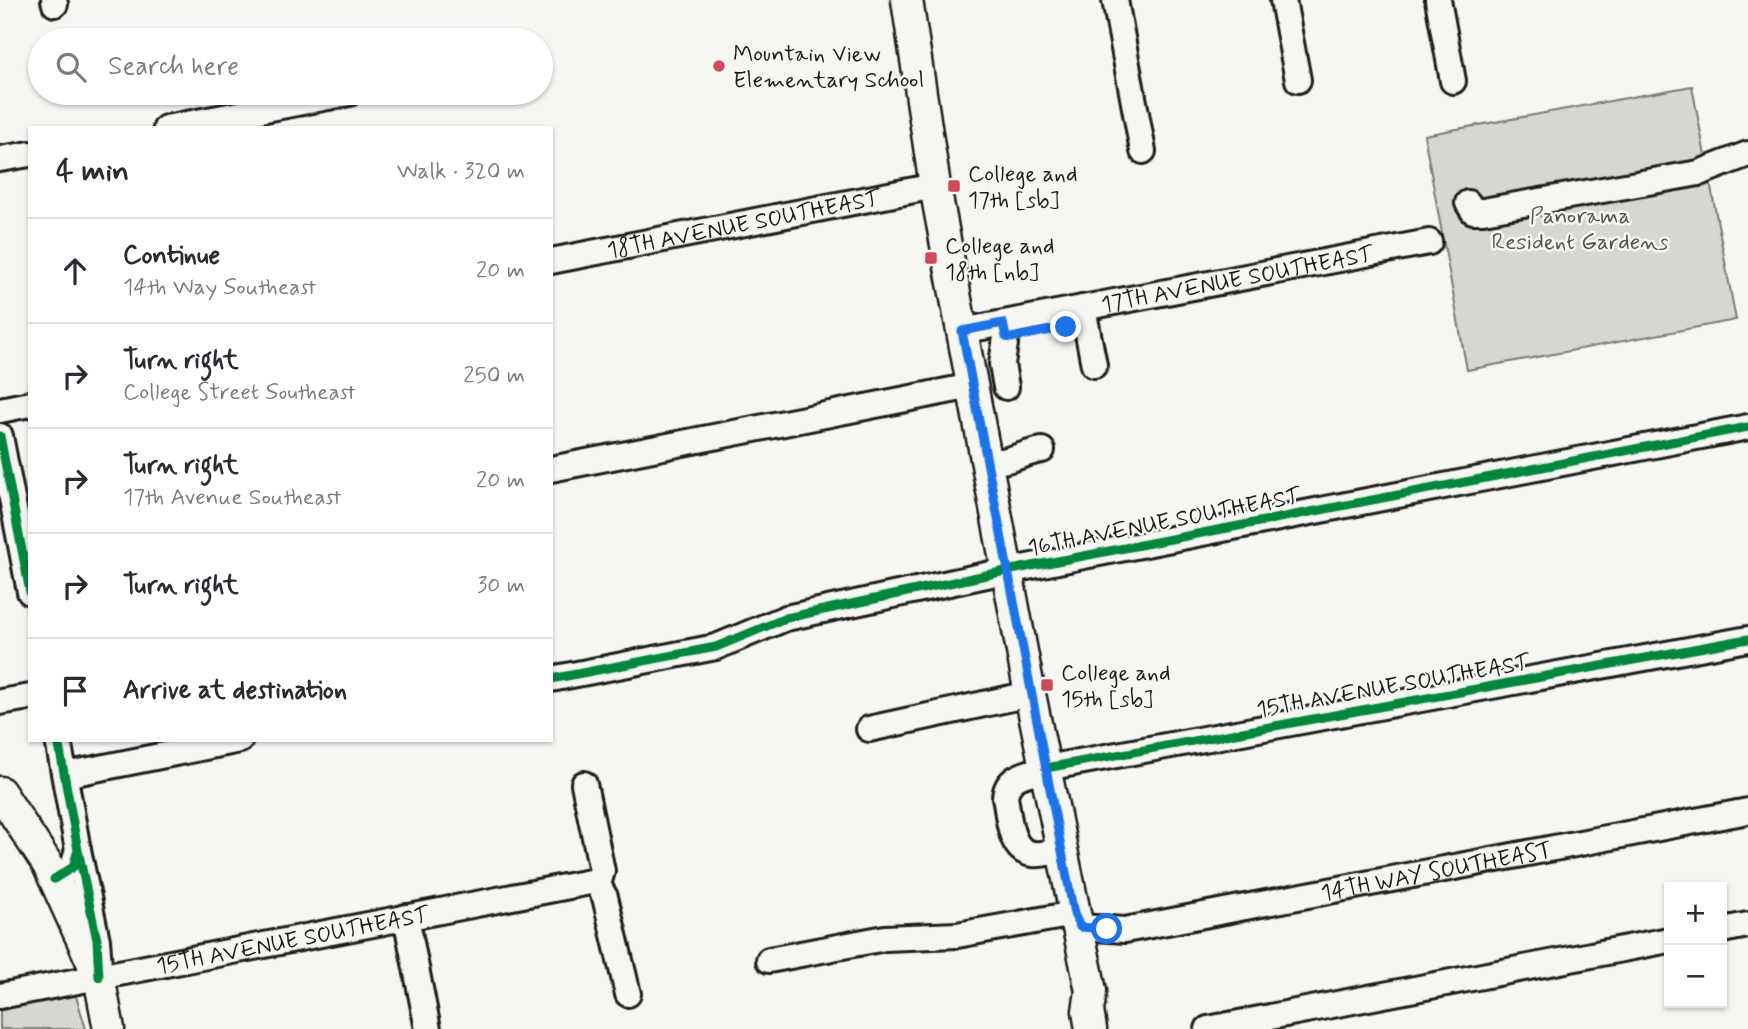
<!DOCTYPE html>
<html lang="en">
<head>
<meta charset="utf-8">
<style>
  body { margin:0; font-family:Mynerve,sans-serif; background:#f2f2f3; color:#2b2b33 }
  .controls { position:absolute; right:21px; bottom:21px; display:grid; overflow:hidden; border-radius:0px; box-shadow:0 2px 5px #0004 }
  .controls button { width:63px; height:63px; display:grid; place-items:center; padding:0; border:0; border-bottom:2px solid #e1e1e2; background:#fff; color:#2b2b33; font:35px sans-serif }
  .stop { position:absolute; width:21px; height:21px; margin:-16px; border:5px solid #1a73e8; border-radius:50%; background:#fff }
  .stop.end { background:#1a73e8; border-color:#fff; box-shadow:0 2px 7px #0008 }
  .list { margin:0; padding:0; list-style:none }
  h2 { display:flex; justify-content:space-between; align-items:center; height:91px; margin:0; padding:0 28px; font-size:30px }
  h2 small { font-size:23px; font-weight:400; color:#7c7c81 }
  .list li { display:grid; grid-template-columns:46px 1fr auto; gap:21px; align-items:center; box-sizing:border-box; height:105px; padding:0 28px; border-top:2px solid #e1e1e2 }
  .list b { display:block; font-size:26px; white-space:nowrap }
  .list p { margin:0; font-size:23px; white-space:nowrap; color:#7c7c81 }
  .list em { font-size:23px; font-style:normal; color:#7c7c81 }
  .icon { flex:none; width:38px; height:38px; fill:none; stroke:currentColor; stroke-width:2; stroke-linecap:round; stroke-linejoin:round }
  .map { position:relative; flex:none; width:1748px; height:1029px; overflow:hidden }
  .search { position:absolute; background:#fff; box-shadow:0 2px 5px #0004; left:28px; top:28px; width:525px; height:77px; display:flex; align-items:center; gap:18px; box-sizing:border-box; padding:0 24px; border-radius:38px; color:#7c7c81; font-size:26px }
  .panel { position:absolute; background:#fff; box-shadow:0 2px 5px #0004; left:28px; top:126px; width:525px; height:616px; border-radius:0px }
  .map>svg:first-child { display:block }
  .green { fill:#d6d6d2; stroke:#797977; stroke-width:2 }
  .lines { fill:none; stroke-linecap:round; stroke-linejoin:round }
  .minor-casing { stroke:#1c1c1c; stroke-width:30 }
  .major-casing { stroke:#1c1c1c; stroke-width:35 }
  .minor { stroke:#f6f6f2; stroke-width:24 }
  .major { stroke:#f6f6f2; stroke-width:30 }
  .cycleway-casing { stroke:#f6f6f2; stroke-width:13 }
  .cycleway { stroke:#00873e; stroke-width:9 }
  .route { stroke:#1a73e8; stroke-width:9 }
  .poi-dot { fill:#d1495b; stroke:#f6f6f2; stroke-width:2.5 }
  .labels { text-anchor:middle; stroke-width:5; stroke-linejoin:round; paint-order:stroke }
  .poi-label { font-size:23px; fill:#1c1c1c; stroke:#f6f6f2; text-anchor:start }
  .park-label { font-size:23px; fill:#545453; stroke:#f6f6f2 }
  .street-label { font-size:23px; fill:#1c1c1c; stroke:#f6f6f2 }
</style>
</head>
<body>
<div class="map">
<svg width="1748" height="1029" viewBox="0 0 1748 1029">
  <rect width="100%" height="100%" fill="#f6f6f2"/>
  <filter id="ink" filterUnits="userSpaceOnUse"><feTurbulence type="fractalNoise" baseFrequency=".0143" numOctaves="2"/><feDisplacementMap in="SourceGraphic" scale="14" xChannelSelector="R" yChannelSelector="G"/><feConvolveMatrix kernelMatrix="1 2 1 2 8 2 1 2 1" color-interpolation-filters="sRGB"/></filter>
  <g filter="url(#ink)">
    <path class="green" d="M 1692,86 L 1736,320 L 1467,370 L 1424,135 Z
      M 76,996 L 86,1029 L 0,1029 L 0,1005 L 51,997 Z"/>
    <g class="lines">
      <defs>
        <g id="minor">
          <path d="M 54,0 L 55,4"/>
          <path d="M 1115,0 L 1143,151"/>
          <path d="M 1283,0 L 1298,80"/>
          <path d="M 1438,0 L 1453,81"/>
          <path d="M 166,128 L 349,93"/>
          <path d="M 0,159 L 30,154"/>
          <path d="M 1468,203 L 1473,211 L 1483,211 L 1699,173 L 1748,154"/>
          <path id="s1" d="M 551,261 L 935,186"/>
          <path d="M 1083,308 L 1094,365"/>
          <path id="s2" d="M 962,331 L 1429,242"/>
          <path d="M 1006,337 L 1002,364 L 1006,387"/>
          <path d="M 0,410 L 30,404"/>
          <path d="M 0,436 L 30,592"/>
          <path d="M 987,461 C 1011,463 1019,454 1042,450"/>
          <path d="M 551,469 L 972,386"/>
          <path d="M 551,679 L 716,647 L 786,618 L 991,574 L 1748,427"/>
          <path d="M 0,702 L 30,697"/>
          <path d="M 869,729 L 1030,694"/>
          <path d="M 58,740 L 78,850"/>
          <path d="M 65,775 L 240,740"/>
          <path d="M 584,784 L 602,871 L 598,885"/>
          <path d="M 1062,850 C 1053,852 1042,855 1033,854 C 1009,852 1009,815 1005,797 C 1007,775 1028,774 1046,768 L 1748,639"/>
          <path d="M 54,879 L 73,867 L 78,850 L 97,940 L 99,966"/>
          <path d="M 406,917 L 428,1029"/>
          <path id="s3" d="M 1080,927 L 1125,930 L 1748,811"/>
          <path d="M 1722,930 L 1748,925"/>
          <path d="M 769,960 L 885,938 L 957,935 L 1074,914"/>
          <path id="s4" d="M 0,996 L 590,882 L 598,885 L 605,897 L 628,994"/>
          <path d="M 1208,1029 L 1669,940"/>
        </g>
        <path id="major" d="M 907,0 L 935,186 L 962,331 L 1030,694 L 1091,991 L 1088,1011 L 1091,1029
          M 0,792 L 48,865 L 99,977 L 109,1029"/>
      </defs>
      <use href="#minor" class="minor-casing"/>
      <use href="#major" class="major-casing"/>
      <use href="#minor" class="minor"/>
      <use href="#major" class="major"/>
      <defs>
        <path id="cycleway" d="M 0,436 L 30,592
          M 551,679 L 716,647 L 786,618 L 991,574 L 1748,427
          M 58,740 L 78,850
          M 1046,768 L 1748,639
          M 54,879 L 73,867 L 78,850 L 97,940 L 99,977"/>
      </defs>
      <use href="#cycleway" class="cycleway-casing"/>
      <use href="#cycleway" class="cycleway"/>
    </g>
  </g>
  <g class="lines" filter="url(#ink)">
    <path class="route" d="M 1066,327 L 1011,338 L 1006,337 L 1003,323 L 962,331 L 1074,914 L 1080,927 L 1107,929"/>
  </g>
  <g class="poi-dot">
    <circle cx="719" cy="66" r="7"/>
    <rect x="947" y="179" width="14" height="14" rx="3.5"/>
    <rect x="924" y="251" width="14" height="14" rx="3.5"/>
    <rect x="1040" y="678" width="14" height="14" rx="3.5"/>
  </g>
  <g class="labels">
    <g class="poi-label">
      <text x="733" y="61">Mountain View<tspan x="733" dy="26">Elementary School</tspan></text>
      <text x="968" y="181">College and<tspan x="968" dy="26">17th [sb]</tspan></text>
      <text x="945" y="253">College and<tspan x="945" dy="26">18th [nb]</tspan></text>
      <text x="1061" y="680">College and<tspan x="1061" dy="26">15th [sb]</tspan></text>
    </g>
    <g class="park-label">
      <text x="1580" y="223">Panorama<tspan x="1580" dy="26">Resident Gardens</tspan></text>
    </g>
    <g class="street-label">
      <text dy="8" stroke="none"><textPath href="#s1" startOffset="196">18TH AVENUE SOUTHEAST</textPath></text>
      <text dy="8" stroke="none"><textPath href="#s2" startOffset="280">17TH AVENUE SOUTHEAST</textPath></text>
      <text transform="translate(1164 521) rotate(-11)" y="8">16TH AVENUE SOUTHEAST</text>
      <text transform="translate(1393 685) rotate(-10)" y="8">15TH AVENUE SOUTHEAST</text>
      <text dy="8" stroke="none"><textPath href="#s3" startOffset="362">14TH WAY SOUTHEAST</textPath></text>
      <text dy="8" stroke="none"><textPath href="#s4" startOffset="298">15TH AVENUE SOUTHEAST</textPath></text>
    </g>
  </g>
</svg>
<div class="controls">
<button>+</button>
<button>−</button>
</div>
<div class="stop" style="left:1107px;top:929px"></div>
<div class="stop end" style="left:1066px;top:327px"></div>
<div class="search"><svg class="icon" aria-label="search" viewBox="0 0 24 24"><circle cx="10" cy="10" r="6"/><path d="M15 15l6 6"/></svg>Search here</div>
<section class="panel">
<h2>4 min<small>Walk · 320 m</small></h2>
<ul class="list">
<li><svg class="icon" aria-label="ahead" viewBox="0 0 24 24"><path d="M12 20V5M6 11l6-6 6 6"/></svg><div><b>Continue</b><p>14th Way Southeast</p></div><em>20 m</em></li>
<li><svg class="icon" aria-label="right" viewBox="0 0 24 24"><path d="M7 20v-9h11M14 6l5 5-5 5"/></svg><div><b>Turn right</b><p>College Street Southeast</p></div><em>250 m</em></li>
<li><svg class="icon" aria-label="right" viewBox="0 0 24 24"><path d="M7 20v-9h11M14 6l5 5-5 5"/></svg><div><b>Turn right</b><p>17th Avenue Southeast</p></div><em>20 m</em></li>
<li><svg class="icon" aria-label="right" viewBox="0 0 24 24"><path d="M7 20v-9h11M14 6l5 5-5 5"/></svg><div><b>Turn right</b></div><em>30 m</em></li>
<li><svg class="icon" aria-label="arrive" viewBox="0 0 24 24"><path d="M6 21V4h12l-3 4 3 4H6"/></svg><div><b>Arrive at destination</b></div></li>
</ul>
</section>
</div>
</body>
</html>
